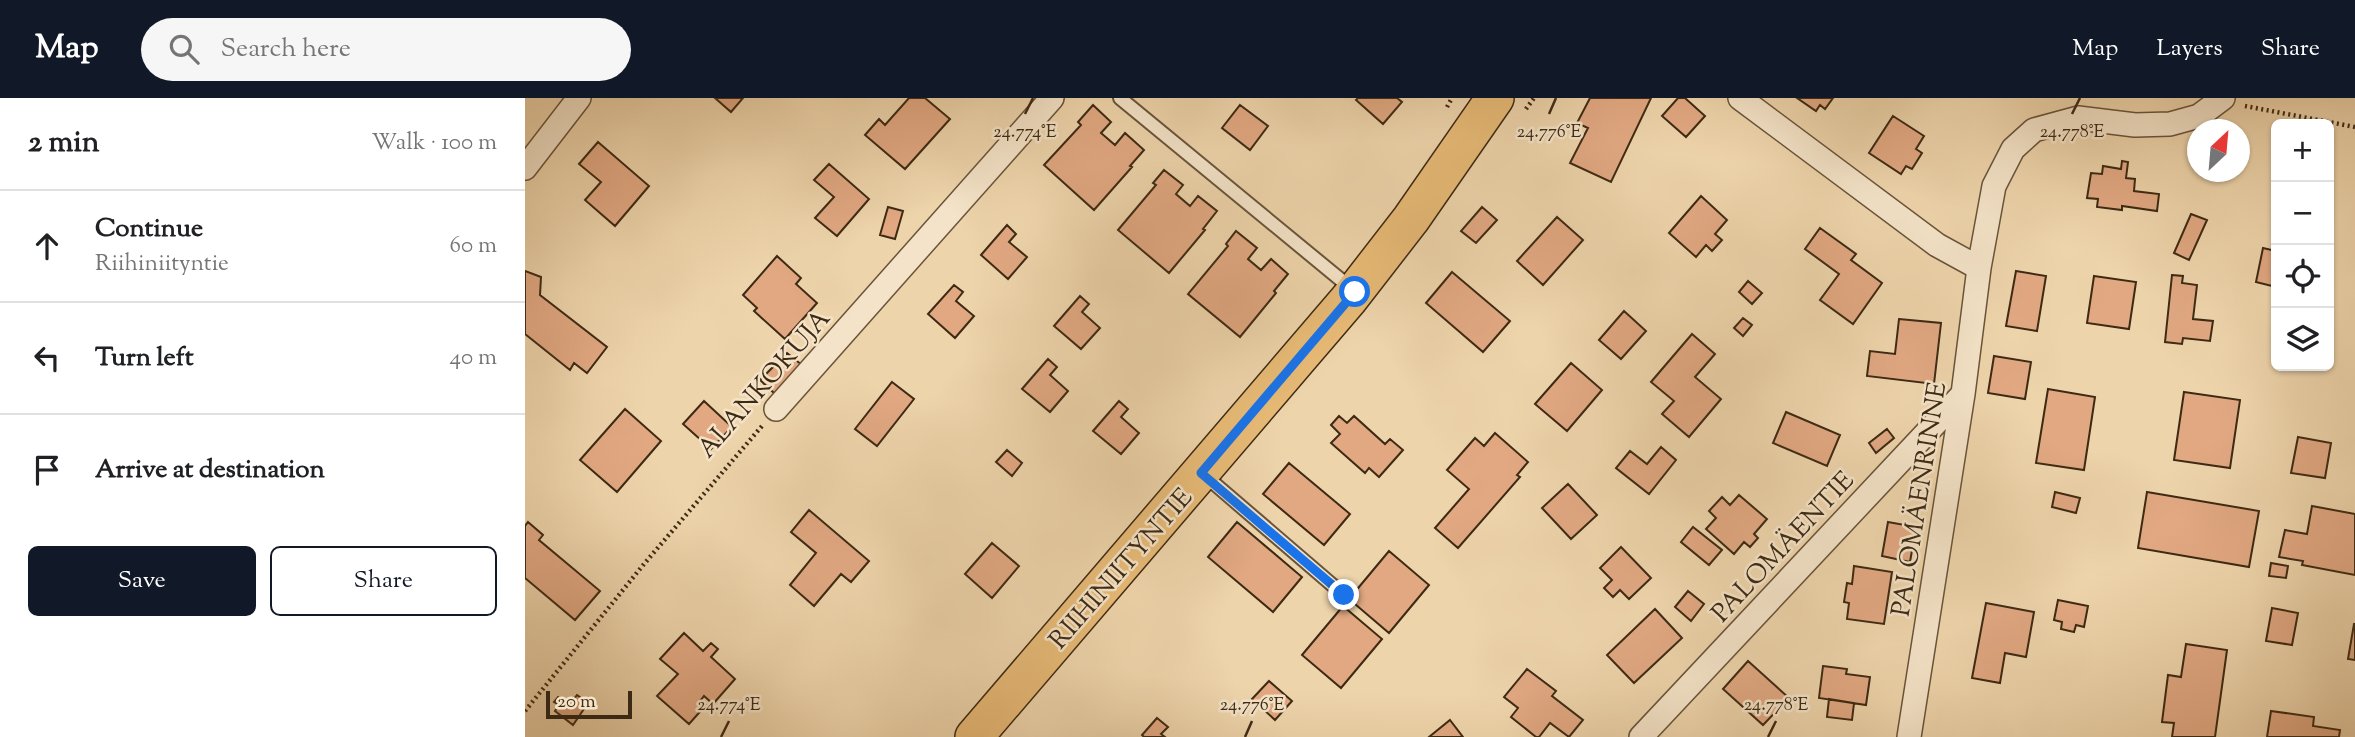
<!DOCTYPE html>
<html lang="en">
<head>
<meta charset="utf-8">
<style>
  body { margin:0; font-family:"Sorts Mill Goudy",serif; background:#f6f6f6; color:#202124 }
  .controls { position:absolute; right:21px; top:21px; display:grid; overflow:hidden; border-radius:10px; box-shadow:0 2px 5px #0004 }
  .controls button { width:63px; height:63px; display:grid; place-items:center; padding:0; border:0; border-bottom:2px solid #e0e0e0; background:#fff; color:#202124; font:35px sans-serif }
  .compass { position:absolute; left:1662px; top:21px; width:63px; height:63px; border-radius:50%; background:#fff; box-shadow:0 2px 5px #0004; rotate:26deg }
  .scale { position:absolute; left:21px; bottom:18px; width:86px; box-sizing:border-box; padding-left:7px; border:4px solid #3d2a14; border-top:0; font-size:19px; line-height:24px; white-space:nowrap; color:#3d2a14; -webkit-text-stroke:5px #f4e3c8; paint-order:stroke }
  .stop { position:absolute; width:21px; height:21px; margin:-16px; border:5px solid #1a73e8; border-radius:50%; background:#fff }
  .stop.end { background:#1a73e8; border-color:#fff; box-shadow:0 2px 7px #0008 }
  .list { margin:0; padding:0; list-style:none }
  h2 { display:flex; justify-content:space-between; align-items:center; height:91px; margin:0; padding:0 28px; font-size:30px }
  h2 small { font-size:23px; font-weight:400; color:#757577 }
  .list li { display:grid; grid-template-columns:46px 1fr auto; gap:21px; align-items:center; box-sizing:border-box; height:112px; padding:0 28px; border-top:2px solid #e0e0e0 }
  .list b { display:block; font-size:26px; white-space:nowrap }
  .list p { margin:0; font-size:23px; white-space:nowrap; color:#757577 }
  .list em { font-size:23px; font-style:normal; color:#757577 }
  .actions { display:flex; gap:14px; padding:21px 28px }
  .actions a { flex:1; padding:16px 0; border:2px solid #111827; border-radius:10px; text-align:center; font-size:24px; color:#111827 }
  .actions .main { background:#111827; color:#fff }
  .icon { flex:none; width:38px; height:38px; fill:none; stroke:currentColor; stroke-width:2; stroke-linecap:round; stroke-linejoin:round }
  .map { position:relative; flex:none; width:1830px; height:639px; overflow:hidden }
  header { display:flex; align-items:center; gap:42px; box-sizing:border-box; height:98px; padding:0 35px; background:#111827; color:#fff }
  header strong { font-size:33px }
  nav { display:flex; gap:38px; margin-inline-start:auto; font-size:24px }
  .search { width:490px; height:63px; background:#f6f6f6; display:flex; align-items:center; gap:18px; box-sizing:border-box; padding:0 24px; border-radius:38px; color:#757577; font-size:26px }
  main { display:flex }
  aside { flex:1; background:#fff }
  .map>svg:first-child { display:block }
  .building { fill:#e1a882; stroke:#3d2a14; stroke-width:2 }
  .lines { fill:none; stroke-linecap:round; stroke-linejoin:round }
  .service-casing { stroke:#69543a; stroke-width:16 }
  .minor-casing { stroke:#69543a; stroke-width:26 }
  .primary-casing { stroke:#3d2a14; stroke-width:40 }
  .path { stroke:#3d2a14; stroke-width:4.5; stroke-dasharray:2 3.5; stroke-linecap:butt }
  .service { stroke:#f4e3c8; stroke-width:12 }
  .minor { stroke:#f4e3c8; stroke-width:23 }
  .primary { stroke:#e7ba76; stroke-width:37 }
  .route { stroke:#1a73e8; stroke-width:9 }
  .ticks { fill:none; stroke:#3d2a14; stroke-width:2.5 }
  .labels { text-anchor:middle; stroke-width:5; stroke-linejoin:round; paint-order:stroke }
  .street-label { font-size:26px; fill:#3d2a14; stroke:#f4e3c8 }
  .ticks-label { font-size:18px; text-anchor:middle; fill:#3d2a14; stroke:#f4e3c8; stroke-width:5; stroke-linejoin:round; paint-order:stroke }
</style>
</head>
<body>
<header>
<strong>Map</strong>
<div class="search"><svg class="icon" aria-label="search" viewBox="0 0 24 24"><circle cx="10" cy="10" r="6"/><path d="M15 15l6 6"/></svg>Search here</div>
<nav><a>Map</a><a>Layers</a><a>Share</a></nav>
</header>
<main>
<aside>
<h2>2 min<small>Walk · 100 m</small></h2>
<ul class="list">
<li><svg class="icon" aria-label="ahead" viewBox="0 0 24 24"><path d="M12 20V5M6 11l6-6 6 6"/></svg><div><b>Continue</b><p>Riihiniityntie</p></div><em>60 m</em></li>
<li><svg class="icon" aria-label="left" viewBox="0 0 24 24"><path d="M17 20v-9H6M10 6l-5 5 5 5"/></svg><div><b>Turn left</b></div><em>40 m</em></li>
<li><svg class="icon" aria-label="arrive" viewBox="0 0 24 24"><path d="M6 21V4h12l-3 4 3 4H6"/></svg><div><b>Arrive at destination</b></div></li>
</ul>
<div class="actions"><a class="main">Save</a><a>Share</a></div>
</aside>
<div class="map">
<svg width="1830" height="639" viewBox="0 0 1830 639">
  <rect width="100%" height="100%" fill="#eed4ab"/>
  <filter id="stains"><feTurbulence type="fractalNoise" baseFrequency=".00286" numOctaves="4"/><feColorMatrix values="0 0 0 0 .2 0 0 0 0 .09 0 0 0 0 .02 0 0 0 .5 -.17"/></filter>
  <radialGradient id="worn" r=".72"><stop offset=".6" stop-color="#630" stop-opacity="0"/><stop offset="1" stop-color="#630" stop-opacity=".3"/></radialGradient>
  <path class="building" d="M 190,0 L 218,0 L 206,14 Z
    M 384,0 L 400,0 L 425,21 L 380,71 L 340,37 L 354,21 L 360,27 Z
    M 833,0 L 872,0 L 877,4 L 858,26 L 831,2 Z
    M 1065,0 L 1126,0 L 1086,84 L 1045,65 L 1063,30 L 1052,25 Z
    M 1153,0 L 1160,0 L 1180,18 L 1161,39 L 1137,18 Z
    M 1272,0 L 1308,0 L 1300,11 L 1295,7 L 1291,13 Z
    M 568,7 L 586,24 L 576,35 L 590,47 L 600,35 L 619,52 L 605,68 L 607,69 L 569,112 L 519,67 L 556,27 L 553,24 Z
    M 715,7 L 743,28 L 725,52 L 697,30 Z
    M 1368,18 L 1399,38 L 1391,51 L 1397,55 L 1387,71 L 1381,68 L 1376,76 L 1344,55 Z
    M 73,44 L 124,88 L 90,128 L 60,102 L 76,84 L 54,66 Z
    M 1597,63 L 1603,64 L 1601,80 L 1610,81 L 1609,93 L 1634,96 L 1632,113 L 1597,108 L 1597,112 L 1572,109 L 1573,101 L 1562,100 L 1566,75 L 1577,76 L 1578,68 L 1596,71 Z
    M 304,66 L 344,101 L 312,138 L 290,120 L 309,99 L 289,82 Z
    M 639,72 L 658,87 L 651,96 L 665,108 L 673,98 L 692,113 L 678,131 L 680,132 L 644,175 L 593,132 L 631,87 L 628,85 Z
    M 1176,98 L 1202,122 L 1190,136 L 1197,142 L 1187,153 L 1181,147 L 1171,159 L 1144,135 Z
    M 363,109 L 378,113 L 370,141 L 355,137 Z
    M 957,109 L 972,122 L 951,145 L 936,133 Z
    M 1666,116 L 1682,122 L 1664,162 L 1649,155 Z
    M 1032,119 L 1058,142 L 1018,187 L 992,163 Z
    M 482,127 L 491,136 L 484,144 L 502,159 L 483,181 L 456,157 Z
    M 1295,130 L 1331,156 L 1326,162 L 1357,185 L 1328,226 L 1295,202 L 1314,176 L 1280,151 Z
    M 711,133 L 732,150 L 723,161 L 736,172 L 746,161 L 763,176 L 749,193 L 751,195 L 715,239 L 663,196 L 703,148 L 701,146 Z
    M 1738,150 L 1751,153 L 1751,189 L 1731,184 Z
    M 252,158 L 276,180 L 271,186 L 292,205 L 260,241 L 229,213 L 232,210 L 218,197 Z
    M 0,173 L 16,179 L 15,197 L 82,249 L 62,275 L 49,265 L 45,272 L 0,236 Z
    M 1491,173 L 1521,178 L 1512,233 L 1481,228 Z
    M 927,174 L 985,223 L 958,254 L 901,205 Z
    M 1647,177 L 1658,178 L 1657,185 L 1672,187 L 1668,221 L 1688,223 L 1685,243 L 1658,240 L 1657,246 L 1640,244 Z
    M 1569,178 L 1611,184 L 1604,231 L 1562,225 Z
    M 1223,183 L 1237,195 L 1227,206 L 1214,194 Z
    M 429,187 L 438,194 L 431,203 L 449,218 L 430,240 L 403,216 Z
    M 555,198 L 564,206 L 557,214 L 575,230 L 556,251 L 529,228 Z
    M 1099,213 L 1121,233 L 1096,261 L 1074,242 Z
    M 1218,220 L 1227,227 L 1218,238 L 1209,230 Z
    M 1374,221 L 1416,225 L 1409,286 L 1342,278 L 1345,253 L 1370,256 Z
    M 1167,236 L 1190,256 L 1170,279 L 1196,301 L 1164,339 L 1137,316 L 1149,303 L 1126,284 Z
    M 262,255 L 277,267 L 250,296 L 235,282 Z
    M 1469,258 L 1506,264 L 1500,301 L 1463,295 Z
    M 523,261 L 532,269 L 525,277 L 543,293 L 525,314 L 497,291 Z
    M 1046,265 L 1077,292 L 1042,333 L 1010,306 Z
    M 367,284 L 389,301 L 352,348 L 330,331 Z
    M 1523,291 L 1570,299 L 1559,372 L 1511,365 Z
    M 1659,294 L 1715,302 L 1705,370 L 1649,362 Z
    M 179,303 L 207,329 L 186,351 L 158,326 Z
    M 594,303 L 603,311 L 596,319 L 614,335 L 596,356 L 568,333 Z
    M 100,311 L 136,343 L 92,394 L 55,362 Z
    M 1261,314 L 1315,337 L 1302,368 L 1248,345 Z
    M 814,318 L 822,325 L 829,318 L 860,346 L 865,341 L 878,352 L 854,379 L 844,370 L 840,375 L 806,345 L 815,336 L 806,327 Z
    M 1362,331 L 1369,340 L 1351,355 L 1344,345 Z
    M 970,335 L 1003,364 L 992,377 L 995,379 L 933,450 L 910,430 L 944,391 L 922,372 L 950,340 L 959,348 Z
    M 1773,339 L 1806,345 L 1800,380 L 1766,375 Z
    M 1136,349 L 1151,362 L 1124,396 L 1091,370 L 1105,353 L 1122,366 Z
    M 482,352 L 497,365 L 487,378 L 471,364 Z
    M 764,365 L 825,416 L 799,447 L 738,396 Z
    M 1043,386 L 1072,417 L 1046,441 L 1017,410 Z
    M 1530,394 L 1555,400 L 1551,415 L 1527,409 Z
    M 1622,394 L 1734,413 L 1724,469 L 1613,450 Z
    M 1214,397 L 1242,421 L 1229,436 L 1233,440 L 1225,449 L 1219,444 L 1209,456 L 1181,431 L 1191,420 L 1184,413 L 1197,399 L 1205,407 Z
    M 1787,408 L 1830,416 L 1830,477 L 1777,467 L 1778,463 L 1754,459 L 1760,432 L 1782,436 Z
    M 284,412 L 344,463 L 326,484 L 316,476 L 289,508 L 265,487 L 291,455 L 266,434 Z
    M 3,424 L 18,437 L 14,442 L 75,493 L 50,522 L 0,480 L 0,428 Z
    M 712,424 L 777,479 L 748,514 L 683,459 Z
    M 1363,424 L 1391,429 L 1385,464 L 1357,458 Z
    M 1168,429 L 1197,452 L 1184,467 L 1156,444 Z
    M 467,445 L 494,468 L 467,500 L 440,476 Z
    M 1096,449 L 1126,480 L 1104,501 L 1095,492 L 1088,499 L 1079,490 L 1087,482 L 1075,470 Z
    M 864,453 L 904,487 L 864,535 L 824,501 Z
    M 1746,465 L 1763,468 L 1761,480 L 1744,478 Z
    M 1329,468 L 1367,474 L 1359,526 L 1322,521 L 1324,505 L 1319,504 L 1322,485 L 1327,486 Z
    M 1163,493 L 1179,506 L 1166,523 L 1150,509 Z
    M 1533,502 L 1563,508 L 1559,529 L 1551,527 L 1549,534 L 1536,531 L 1537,524 L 1529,522 Z
    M 1461,505 L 1509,514 L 1501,559 L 1480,555 L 1475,585 L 1447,580 Z
    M 818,508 L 857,541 L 816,590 L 777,557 Z
    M 1747,510 L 1773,515 L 1767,547 L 1741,543 Z
    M 1130,511 L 1157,540 L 1109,585 L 1082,557 Z
    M 1829,526 L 1830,526 L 1830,562 L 1823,561 Z
    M 159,535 L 178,553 L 186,545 L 193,551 L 186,559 L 210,581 L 188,606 L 179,598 L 176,602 L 181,607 L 164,626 L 132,598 L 153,576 L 135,561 Z
    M 1661,546 L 1702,552 L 1690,639 L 1647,639 L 1649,625 L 1637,624 L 1643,577 L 1656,579 Z
    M 1223,563 L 1264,600 L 1238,627 L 1198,591 Z
    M 1298,568 L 1322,571 L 1321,576 L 1345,579 L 1341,607 L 1294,600 Z
    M 1002,571 L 1031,593 L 1027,598 L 1058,622 L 1044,639 L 1025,625 L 1014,639 L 1011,639 L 986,619 L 993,610 L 979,599 Z
    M 744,583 L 767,603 L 750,622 L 727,601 Z
    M 52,597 L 63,605 L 48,627 L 30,613 L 34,607 L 29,604 L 33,599 L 44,607 Z
    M 1304,601 L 1329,605 L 1327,622 L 1302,619 Z
    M 1746,613 L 1789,619 L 1788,628 L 1815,632 L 1814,639 L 1742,639 Z
    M 632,620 L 643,629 L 636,636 L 640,639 L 619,639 L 617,637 Z
    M 925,622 L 938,639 L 904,639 Z"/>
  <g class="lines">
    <defs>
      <path id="service" d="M 595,0 L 827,191
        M 677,375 L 819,497"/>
      <path id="minor" d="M 1215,0 L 1412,147 L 1454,170
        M 0,70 L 54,0
        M 251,311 L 527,0
        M 1116,639 L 1438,296
        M 1384,639 L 1438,296 L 1454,170 L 1469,88 L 1488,51 L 1509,32 L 1553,20 L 1610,27 L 1645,26 L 1674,18 L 1698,0"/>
      <path id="primary" d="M 449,639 L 824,201 L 886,121 L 970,0"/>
    </defs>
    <use href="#service" class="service-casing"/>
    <use href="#minor" class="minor-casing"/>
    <use href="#primary" class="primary-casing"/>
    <path class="path" d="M 1720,8 L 1830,29
      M 922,9 L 927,0
      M 1001,11 L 1009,0
      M 0,613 L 119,466 L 237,328"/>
    <use href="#service" class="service"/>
    <use href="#minor" class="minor"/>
    <use href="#primary" class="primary"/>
  </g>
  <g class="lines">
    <path class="route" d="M 819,497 L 676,375 L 830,194"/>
  </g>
  <path class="ticks" d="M 500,16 L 508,0M 1024,16 L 1031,0M 1547,16 L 1555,0M 196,639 L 204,623M 720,639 L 727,623M 1243,639 L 1251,623"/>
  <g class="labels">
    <g class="street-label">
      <text transform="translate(238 285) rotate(-49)" y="9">ALANKOKUJA</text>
      <text transform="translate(1393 401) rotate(-81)" y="9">PALOMÄENRINNE</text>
      <text transform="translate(1257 448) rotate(-47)" y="9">PALOMÄENTIE</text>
      <text transform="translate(595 470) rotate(-49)" y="9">RIIHINIITYNTIE</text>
    </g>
  </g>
  <g class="ticks-label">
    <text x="500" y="39">24.774°E</text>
    <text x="1024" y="39">24.776°E</text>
    <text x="1547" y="39">24.778°E</text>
    <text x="204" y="612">24.774°E</text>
    <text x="727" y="612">24.776°E</text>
    <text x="1251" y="612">24.778°E</text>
  </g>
  <rect width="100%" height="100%" filter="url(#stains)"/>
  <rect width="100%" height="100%" fill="url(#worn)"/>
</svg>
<div class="controls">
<button>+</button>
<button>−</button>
<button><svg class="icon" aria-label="locate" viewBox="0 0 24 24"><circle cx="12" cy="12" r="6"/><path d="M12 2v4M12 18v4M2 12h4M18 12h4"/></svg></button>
<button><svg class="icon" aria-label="layers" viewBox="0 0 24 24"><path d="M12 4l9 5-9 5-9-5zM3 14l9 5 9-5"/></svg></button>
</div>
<svg class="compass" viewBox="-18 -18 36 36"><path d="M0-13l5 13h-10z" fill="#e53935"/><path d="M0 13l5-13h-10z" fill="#757577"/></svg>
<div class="scale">20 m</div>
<div class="stop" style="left:830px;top:194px"></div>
<div class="stop end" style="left:819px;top:497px"></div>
</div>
</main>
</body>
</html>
